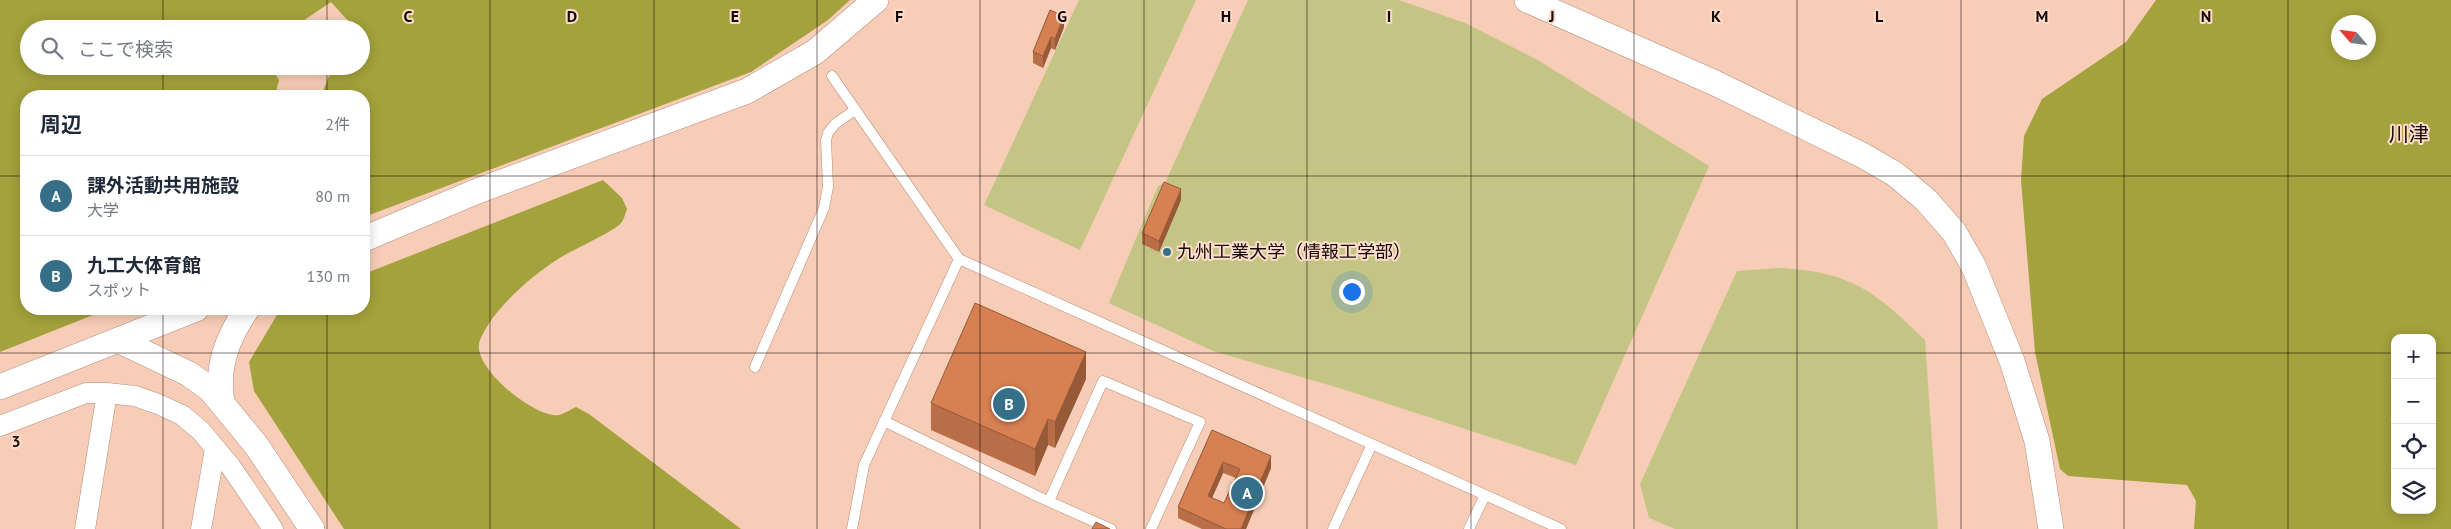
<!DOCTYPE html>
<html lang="ja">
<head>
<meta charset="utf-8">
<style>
  body { margin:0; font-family:"PT Sans","Noto Sans JP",sans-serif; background:#f2f2f3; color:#1f2937 }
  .controls { position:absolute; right:15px; bottom:15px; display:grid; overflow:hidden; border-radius:10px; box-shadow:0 2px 12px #0003 }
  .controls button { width:45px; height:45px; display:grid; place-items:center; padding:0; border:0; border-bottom:1px solid #e0e1e3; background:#fff; color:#1f2937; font:25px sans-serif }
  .compass { position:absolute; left:2331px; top:15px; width:45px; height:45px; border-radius:50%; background:#fff; box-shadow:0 2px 12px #0003; rotate:298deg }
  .you { position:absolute; left:1351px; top:291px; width:18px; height:18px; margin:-12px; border:4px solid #fff; border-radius:50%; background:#1a73e8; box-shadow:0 0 0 8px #1a73e833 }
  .badge { display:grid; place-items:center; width:32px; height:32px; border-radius:50%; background:#356f88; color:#fff; font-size:16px; font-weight:700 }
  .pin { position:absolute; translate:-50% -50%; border:2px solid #fff; box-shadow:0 1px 5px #0006 }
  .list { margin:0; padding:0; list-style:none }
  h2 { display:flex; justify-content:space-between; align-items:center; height:65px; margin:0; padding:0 20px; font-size:21px }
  h2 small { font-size:16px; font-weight:400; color:#747a83 }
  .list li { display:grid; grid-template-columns:32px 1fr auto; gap:15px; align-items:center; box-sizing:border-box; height:80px; padding:0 20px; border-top:1px solid #e0e1e3 }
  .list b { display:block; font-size:19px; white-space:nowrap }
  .list p { margin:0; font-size:16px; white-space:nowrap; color:#747a83 }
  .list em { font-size:16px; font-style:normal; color:#747a83 }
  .icon { flex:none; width:28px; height:28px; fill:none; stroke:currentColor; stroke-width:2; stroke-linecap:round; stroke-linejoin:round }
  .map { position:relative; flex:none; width:2451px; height:529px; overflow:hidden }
  .search { position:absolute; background:#fff; box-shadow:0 2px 12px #0003; left:20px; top:20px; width:350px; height:55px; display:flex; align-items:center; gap:12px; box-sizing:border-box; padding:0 18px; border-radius:28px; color:#747a83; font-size:19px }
  .panel { position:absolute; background:#fff; box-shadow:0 2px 12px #0003; left:20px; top:90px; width:350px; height:225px; border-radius:20px }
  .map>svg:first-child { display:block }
  .green { fill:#c4c584 }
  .forest { fill:#a4a23c; fill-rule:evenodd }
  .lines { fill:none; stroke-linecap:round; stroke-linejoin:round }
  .service-casing { stroke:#b58e7a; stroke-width:11 }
  .minor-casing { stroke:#b58e7a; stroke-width:21 }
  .tertiary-casing { stroke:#b58e7a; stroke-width:26 }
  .service { stroke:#fff; stroke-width:10 }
  .minor { stroke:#fff; stroke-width:20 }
  .tertiary { stroke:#fff; stroke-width:25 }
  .wall { fill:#b96e47; fill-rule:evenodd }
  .shaded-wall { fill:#965a39 }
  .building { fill:#d78052; stroke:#965a39; fill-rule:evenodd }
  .grid { fill:none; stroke:#150803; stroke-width:1; stroke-opacity:0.55 }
  .poi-dot { fill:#356f88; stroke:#fedccb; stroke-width:2 }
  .labels { text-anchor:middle; stroke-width:4; stroke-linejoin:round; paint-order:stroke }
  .poi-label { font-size:18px; fill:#150803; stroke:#fedccb; text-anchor:start }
  .quarter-label { font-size:20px; fill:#150803; stroke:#fedccb }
  .grid-label { font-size:16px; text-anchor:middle; font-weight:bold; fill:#150803; stroke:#fedccb; stroke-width:4; stroke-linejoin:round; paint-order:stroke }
</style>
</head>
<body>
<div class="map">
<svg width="2451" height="529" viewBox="0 0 2451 529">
  <rect width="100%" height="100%" fill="#f7cdb7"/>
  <path class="green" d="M 1079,0 L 1196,0 L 1080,250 L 984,205 Z
    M 1248,0 L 1399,0 L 1465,23 L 1536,59 L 1709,166 L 1576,465 L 1339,388 L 1213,351 L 1109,303 L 1158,186 L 1165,183 Z
    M 1778,268 C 1850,271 1875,291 1925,340 L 1938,529 L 1675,529 L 1649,518 L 1640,484 L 1737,271 Z"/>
  <path class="forest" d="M 0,0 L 850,0 L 828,20 L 751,72 L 364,217 L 364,96 L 321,96 L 333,66 L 361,66 L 361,29 L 348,29 L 350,23 L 331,2 L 291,29 L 277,29 L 267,20 L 257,29 L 29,29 L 29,66 L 270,66 L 279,80 L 275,96 L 26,96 L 26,309 L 92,309 L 93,315 L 0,352 Z
    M 2156,0 L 2451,0 L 2451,529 L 2194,529 L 2196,501 L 2187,485 L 2068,476 L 2060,469 L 2035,352 L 2021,180 L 2024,136 L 2042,99 L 2126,42 ZM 2368,22 L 2368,52 L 2338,52 L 2338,22 ZM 2395,338 L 2432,338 L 2432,510 L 2395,510 Z
    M 603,180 L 622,198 L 627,209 C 625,214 624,220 621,223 C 615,231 570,251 558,259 C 530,277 493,309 480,340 C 469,365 535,419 559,415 C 564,414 571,409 576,407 L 589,414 L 741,529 L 344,529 L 254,391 L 249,362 L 280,310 L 364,309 L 364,274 Z"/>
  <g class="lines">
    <defs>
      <path id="service" d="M 832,76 L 959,259 L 1561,529
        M 755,367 L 824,208 L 828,187 L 826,140 L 828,133 L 835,124 L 855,110
        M 884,421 L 1039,497 L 1111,529
        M 1049,501 L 1103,381 L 1200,422 L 1151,529
        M 852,529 L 864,465 L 959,259
        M 1333,529 L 1372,444
        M 1469,529 L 1485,495"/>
      <path id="minor" d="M 0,426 L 86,393 L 107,393 L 135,396 L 158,404 L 182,415 L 201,431 L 231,467 L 273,529
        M 85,529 L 107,393
        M 201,529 L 215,449"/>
      <path id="tertiary" d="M 1527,0 L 1715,83 L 1862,155 L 1895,174 L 1926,200 L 1954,232 L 1974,267 L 2012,361 L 2037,441 L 2051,529
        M 364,239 L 475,192 L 747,91 L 815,52 L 876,0
        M 118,340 L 189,374 L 210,389 L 256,445 L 312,529
        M 0,387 L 196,309
        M 222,402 C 216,367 227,338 247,309"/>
    </defs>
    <use href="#service" class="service-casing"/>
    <use href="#minor" class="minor-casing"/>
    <use href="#tertiary" class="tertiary-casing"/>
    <use href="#service" class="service"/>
    <use href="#minor" class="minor"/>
    <use href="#tertiary" class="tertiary"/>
  </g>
  <path class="wall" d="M 1050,10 L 1064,27 L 1055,50 L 1051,48 L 1043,68 L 1033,63 L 1033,52 Z
    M 1181,200 L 1159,252 L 1142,244 L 1142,233 Z
    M 1086,379 L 1055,448 L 1048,445 L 1035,476 L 931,430 L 931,403 Z
    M 1212,430 L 1271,468 L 1246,529 L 1202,529 L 1178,518 L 1178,507 ZM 1223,473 L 1236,478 L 1224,503 L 1212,498 Z"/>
  <path class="shaded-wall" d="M 1064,16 L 1064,27 L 1055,50 L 1055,39 Z
    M 1051,37 L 1051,48 L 1043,68 L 1043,56 Z
    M 1181,189 L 1181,200 L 1159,252 L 1159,241 Z
    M 1086,352 L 1086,379 L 1055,448 L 1055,422 Z
    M 1048,419 L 1048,445 L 1035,476 L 1035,449 Z
    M 1271,456 L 1271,468 L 1246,529 L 1241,529 Z
    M 1223,462 L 1223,473 L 1208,507 L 1208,496 Z"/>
  <path class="building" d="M 1050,10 L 1064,16 L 1055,39 L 1051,37 L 1043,56 L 1033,52 Z
    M 1164,182 L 1181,189 L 1159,241 L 1142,233 Z
    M 975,303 L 1086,352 L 1055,422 L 1048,419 L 1035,449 L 931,403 Z
    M 1212,430 L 1271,456 L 1241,529 L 1226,529 L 1178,507 ZM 1223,462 L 1240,469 L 1224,503 L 1208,496 Z
    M 1096,522 L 1110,529 L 1092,529 Z"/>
  <path class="grid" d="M 163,0 L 163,29M 327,0 L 327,29M 490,0 L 490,529M 654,0 L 654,529M 817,0 L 817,529M 980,0 L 980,529M 1144,0 L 1144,529M 1307,0 L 1307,529M 1471,0 L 1471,529M 1634,0 L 1634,529M 1797,0 L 1797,529M 1961,0 L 1961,529M 2124,0 L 2124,529M 2288,0 L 2288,529M 163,66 L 163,96M 327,66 L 327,96M 0,176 L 26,176M 364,176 L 2451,176M 163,309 L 163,529M 327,309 L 327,529M 0,353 L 2395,353M 2432,353 L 2451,353"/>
  <circle class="poi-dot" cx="1167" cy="252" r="5"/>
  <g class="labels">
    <g class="poi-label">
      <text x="1177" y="258">九州工業大学（情報工学部）</text>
    </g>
    <g class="quarter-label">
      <text x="2409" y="141">川津</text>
    </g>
  </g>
  <g class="grid-label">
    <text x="408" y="22">C</text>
    <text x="572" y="22">D</text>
    <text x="735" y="22">E</text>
    <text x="899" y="22">F</text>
    <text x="1062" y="22">G</text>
    <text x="1226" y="22">H</text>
    <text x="1389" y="22">I</text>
    <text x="1552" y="22">J</text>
    <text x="1716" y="22">K</text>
    <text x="1879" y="22">L</text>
    <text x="2042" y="22">M</text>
    <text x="2206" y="22">N</text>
    <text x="16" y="447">3</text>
  </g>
</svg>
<div class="controls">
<button>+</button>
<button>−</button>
<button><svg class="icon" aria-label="locate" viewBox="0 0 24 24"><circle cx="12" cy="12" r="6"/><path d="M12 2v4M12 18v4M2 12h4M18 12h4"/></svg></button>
<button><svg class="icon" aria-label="layers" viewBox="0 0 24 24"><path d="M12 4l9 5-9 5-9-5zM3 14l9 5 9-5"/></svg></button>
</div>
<svg class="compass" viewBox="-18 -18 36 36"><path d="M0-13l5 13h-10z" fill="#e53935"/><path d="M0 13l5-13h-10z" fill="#747a83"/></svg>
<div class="you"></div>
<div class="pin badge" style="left:1247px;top:493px">A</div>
<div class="pin badge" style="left:1009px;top:404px">B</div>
<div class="search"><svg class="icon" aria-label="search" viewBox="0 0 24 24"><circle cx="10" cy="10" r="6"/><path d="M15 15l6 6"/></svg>ここで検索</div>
<section class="panel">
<h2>周辺<small>2件</small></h2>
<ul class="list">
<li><span class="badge">A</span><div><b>課外活動共用施設</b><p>大学</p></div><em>80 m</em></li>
<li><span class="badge">B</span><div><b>九工大体育館</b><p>スポット</p></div><em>130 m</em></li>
</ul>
</section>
</div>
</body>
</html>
